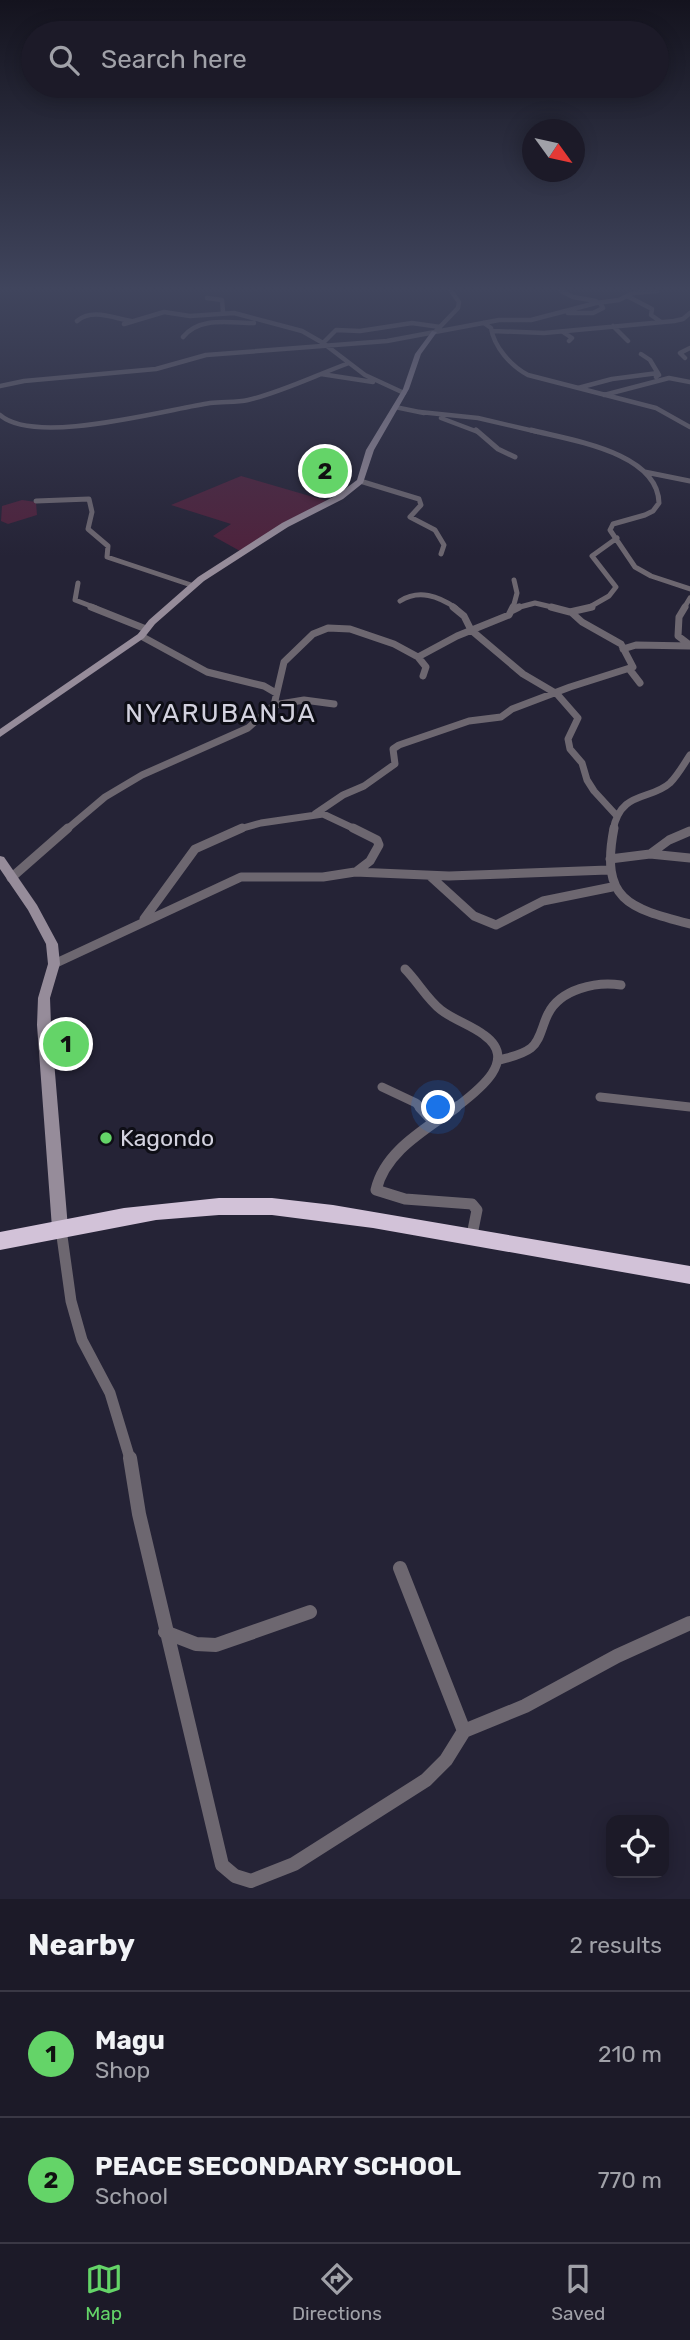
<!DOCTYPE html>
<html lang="en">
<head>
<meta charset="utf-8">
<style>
  body { margin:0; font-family:Rubik,sans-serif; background:#292734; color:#f1f3f6 }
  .controls { position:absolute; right:21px; bottom:21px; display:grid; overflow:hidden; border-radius:14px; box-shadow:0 4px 18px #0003 }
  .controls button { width:63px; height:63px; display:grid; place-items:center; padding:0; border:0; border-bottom:2px solid #3a3845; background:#1c1a28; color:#f1f3f6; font:35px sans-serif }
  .compass { position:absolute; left:522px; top:119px; width:63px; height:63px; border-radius:50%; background:#1c1a28; box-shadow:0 4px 18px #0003; rotate:123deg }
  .you { position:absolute; left:439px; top:1108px; width:24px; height:24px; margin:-18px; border:5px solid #fff; border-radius:50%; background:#1a73e8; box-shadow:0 0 0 10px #1a73e833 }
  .badge { display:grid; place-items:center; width:46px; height:46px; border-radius:50%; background:#64d468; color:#111; font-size:23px; font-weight:700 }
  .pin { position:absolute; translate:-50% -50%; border:4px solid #fff; box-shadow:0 2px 7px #0006 }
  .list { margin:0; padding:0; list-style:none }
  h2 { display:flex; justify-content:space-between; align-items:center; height:91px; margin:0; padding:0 28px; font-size:30px }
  h2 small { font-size:23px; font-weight:400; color:#a0a1a8 }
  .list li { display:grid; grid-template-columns:46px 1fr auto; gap:21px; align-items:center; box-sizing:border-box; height:126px; padding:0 28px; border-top:2px solid #3a3845 }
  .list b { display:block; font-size:26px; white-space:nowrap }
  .list p { margin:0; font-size:23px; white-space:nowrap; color:#a0a1a8 }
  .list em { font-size:23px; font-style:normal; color:#a0a1a8 }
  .icon { flex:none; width:38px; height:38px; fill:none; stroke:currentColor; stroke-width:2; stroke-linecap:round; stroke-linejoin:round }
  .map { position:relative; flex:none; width:690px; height:1899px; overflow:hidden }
  .search { position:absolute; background:#1c1a28; box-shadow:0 4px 18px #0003; left:21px; right:21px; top:21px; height:77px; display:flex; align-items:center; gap:18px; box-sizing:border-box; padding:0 24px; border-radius:38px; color:#a0a1a8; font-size:26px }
  .sheet { height:343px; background:#1c1a28 }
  nav { display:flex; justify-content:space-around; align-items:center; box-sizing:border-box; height:98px; border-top:2px solid #3a3845; background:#1c1a28; font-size:19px; color:#a0a1a8 }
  nav a { display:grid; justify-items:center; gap:4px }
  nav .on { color:#64d468 }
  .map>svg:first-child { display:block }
  .built { fill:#2b2842 }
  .green { fill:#4e223c }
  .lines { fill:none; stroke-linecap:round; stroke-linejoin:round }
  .street-far5 { stroke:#6d6770; stroke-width:4.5 }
  .street-far4 { stroke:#6d6770; stroke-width:5 }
  .street-far3 { stroke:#6d6770; stroke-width:7 }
  .street-far2 { stroke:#6d6770; stroke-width:9 }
  .street-far1 { stroke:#6d6770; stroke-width:11 }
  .street { stroke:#6d6770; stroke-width:14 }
  .secondary { fill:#968c9a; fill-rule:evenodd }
  .highway { fill:#d2c2d8; fill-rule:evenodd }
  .poi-dot { fill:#64d468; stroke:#0e0e16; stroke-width:2.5 }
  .labels { text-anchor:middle; stroke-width:6; stroke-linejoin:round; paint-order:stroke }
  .poi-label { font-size:23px; fill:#d3d2df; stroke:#0e0e16; text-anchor:start }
  .quarter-label { font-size:26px; letter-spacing:2px; fill:#d3d2df; stroke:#0e0e16 }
</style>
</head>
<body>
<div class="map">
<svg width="690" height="1899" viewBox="0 0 690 1899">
  <rect width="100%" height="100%" fill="#252336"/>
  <path class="built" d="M 313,462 L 346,465 L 338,481 L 304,478 Z"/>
  <path class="green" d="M 241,476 L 327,501 L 240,551 L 213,536 L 231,524 L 171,505 Z
    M 22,500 L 36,502 L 37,515 L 8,524 L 1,521 L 2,506 Z"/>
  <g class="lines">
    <path class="street-far5" d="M 561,291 L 573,297 L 596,301
      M 627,296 L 652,309 L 651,315 L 661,322
      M 207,298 L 222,300 L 223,312
      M 568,313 L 593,313 L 603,308 L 600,303
      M 77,321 C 92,308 113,318 131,321
      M 484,323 L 491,328 C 494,347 511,366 528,375 L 656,408 L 690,427
      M 124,324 L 164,312 L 190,316 L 234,313 L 302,331 L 323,343 L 365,375 L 404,393
      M 613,326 L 628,341
      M 436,331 L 458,308 L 459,302 L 451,291
      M 493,331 L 544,333 L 674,321 L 683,319 L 690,313
      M 563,332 L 572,338 L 569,341
      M 183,337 C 200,316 230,323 254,323
      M 323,343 L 336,330 L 360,331 L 412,323 L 440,327
      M 641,354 L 650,360 L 659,375 L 656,377
      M 685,358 L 680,353 L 690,348
      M 321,374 L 373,382
      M 0,386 L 24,381 L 156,369 L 206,355 L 387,341 L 499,320 L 531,320 L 596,303 L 619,300 L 633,293 L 657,291
      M 578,388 L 612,379 L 658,373
      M 604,395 L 669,378 L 690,382
      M 395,407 L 424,413
      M 420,412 L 478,418 L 538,432
      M 0,415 C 35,446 164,410 210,403 C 222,401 236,403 248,400 C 282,392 316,375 349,363
      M 441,418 L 478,432"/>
    <path class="street-far4" d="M 476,430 L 498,449 L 515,457
      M 531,430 C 570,440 658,452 659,503 L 653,511 L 645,515 L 613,524 L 610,530 L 635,567 L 651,576 L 690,589
      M 645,472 L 690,481
      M 360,481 L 419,499 L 421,505 L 410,517 L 435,530 L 444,545 L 441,554
      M 36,501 L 89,499 L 92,512 L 88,529 L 108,546 L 107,557 L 194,586
      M 78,583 L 75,600 L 96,608
      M 400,601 C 419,589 438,596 456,608
      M 513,608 L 517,593 L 514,580
      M 516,608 L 535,603 L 556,608
      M 588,608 L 609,596 L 616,587 L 592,556 L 617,538
      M 684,608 L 690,598"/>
    <path class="street-far3" d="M 91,607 L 146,629
      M 453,607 L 464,616 L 471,630 L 523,674 L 557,694 L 578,718 L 568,739 L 570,749 L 582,763 L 587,780 L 594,791 L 616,815
      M 551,607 L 570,612 L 592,607
      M 685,607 L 679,617 L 678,636 L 690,645
      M 513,610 L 519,607
      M 141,636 L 207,672 L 264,686 L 276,693
      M 623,649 L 636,645 L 690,646
      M 418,657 L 457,636 L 509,615 L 513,607
      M 630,670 L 640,683
      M 274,705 L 284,662 L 313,634 L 328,628 L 350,629 L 394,644 L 418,657 L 426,667 L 423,676
      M 315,814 L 343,795 L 364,786 L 395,764 L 393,749 L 399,745 L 469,721 L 501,717 L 512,709 L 570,687 L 633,667 L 621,644 L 582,622 L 572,613
      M 66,830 L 105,797 L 142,775 L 248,728 L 274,705 L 304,700 L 334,704
      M 236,830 L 261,823 L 323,814 L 357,830
      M 613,830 C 621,790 650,801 670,783 C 678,775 684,764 690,755"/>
    <path class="street-far2" d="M 353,828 L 377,840 L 379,845 L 370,861 L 357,871
      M 614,828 C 600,900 628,908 690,924
      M 650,854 L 669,840 L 690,831
      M 610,859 L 650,854 L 690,858
      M 430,876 L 474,916 L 496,925 L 543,901 L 612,887
      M 11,878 L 68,828
      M 144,919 L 195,849 L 242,828
      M 54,964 L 241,877 L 323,877 L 355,872 L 449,876 L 608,870
      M 405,969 C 418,982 427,999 441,1010 C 454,1020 471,1025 484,1035 C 520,1061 476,1092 454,1109
      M 500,1060 C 510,1057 522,1055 531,1048 C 541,1040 542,1025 548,1014 C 560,989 597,981 621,985
      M 382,1087 L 416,1103 L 422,1109
      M 600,1097 L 690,1107"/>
    <path class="street-far1" d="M 420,1107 L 434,1122
      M 456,1107 C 425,1130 385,1151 376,1190 L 405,1199 L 472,1204 L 477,1210 L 472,1235
      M 61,1229 L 71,1301 L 82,1340 L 110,1393 L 130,1459"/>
    <path class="street" d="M 130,1458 L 139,1514 L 222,1865 L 235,1876 L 251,1881 L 294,1864 L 426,1780 L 446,1760 L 464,1731 L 525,1706 L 617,1656 L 690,1623
      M 400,1568 L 464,1731
      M 165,1632 L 196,1644 L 216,1645 L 310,1612"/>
    <path class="secondary" d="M 432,331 L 437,332 L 421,354 L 409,389 L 374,450 L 363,483 L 343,499 L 288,527 L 204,581 L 155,624 L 144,638 L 0,737 L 0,729 L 138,634 L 149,620 L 198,577 L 282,523 L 337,495 L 357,480 L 366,450 L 403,389 L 415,354 Z
      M 0,856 L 4,857 L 37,905 L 58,944 L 60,964 L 50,998 L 51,1025 L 68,1228 L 65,1233 L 60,1235 L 55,1233 L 52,1228 L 37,1025 L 38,998 L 48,964 L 46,944 L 28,910 L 0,869 Z"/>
    <path class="highway" d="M 219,1198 L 272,1198 L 333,1205 L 690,1266 L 690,1284 L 373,1228 L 272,1215 L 219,1215 L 156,1220 L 0,1250 L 0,1232 L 124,1208 Z"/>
  </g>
  <linearGradient id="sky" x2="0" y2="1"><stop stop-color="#14131e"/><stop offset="0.52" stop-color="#40455d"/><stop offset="1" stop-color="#40455d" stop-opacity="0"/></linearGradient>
  <rect width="690" height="556" fill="url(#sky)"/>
  <circle class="poi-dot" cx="106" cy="1138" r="7"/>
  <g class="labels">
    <g class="poi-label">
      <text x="120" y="1146">Kagondo</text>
    </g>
    <g class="quarter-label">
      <text x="221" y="722">NYARUBANJA</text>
    </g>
  </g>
</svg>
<div class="controls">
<button><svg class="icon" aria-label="locate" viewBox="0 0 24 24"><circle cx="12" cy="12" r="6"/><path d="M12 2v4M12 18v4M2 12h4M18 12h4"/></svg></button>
</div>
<svg class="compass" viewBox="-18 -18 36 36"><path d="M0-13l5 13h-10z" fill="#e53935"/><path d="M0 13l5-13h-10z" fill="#a0a1a8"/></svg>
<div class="you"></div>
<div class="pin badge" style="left:66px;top:1044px">1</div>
<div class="pin badge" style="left:325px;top:471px">2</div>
<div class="search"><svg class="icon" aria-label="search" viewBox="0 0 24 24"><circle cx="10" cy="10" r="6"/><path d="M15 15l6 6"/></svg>Search here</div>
</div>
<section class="sheet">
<h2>Nearby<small>2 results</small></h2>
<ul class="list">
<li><span class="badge">1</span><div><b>Magu</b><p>Shop</p></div><em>210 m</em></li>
<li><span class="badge">2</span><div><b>PEACE SECONDARY SCHOOL</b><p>School</p></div><em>770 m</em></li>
</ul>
</section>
<nav>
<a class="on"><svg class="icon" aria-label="map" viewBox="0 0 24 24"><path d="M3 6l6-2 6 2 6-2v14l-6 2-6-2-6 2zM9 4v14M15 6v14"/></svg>Map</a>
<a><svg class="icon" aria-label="directions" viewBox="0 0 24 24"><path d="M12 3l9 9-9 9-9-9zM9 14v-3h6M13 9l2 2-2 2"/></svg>Directions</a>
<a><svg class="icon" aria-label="saved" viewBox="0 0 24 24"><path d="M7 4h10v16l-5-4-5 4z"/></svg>Saved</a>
</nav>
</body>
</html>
